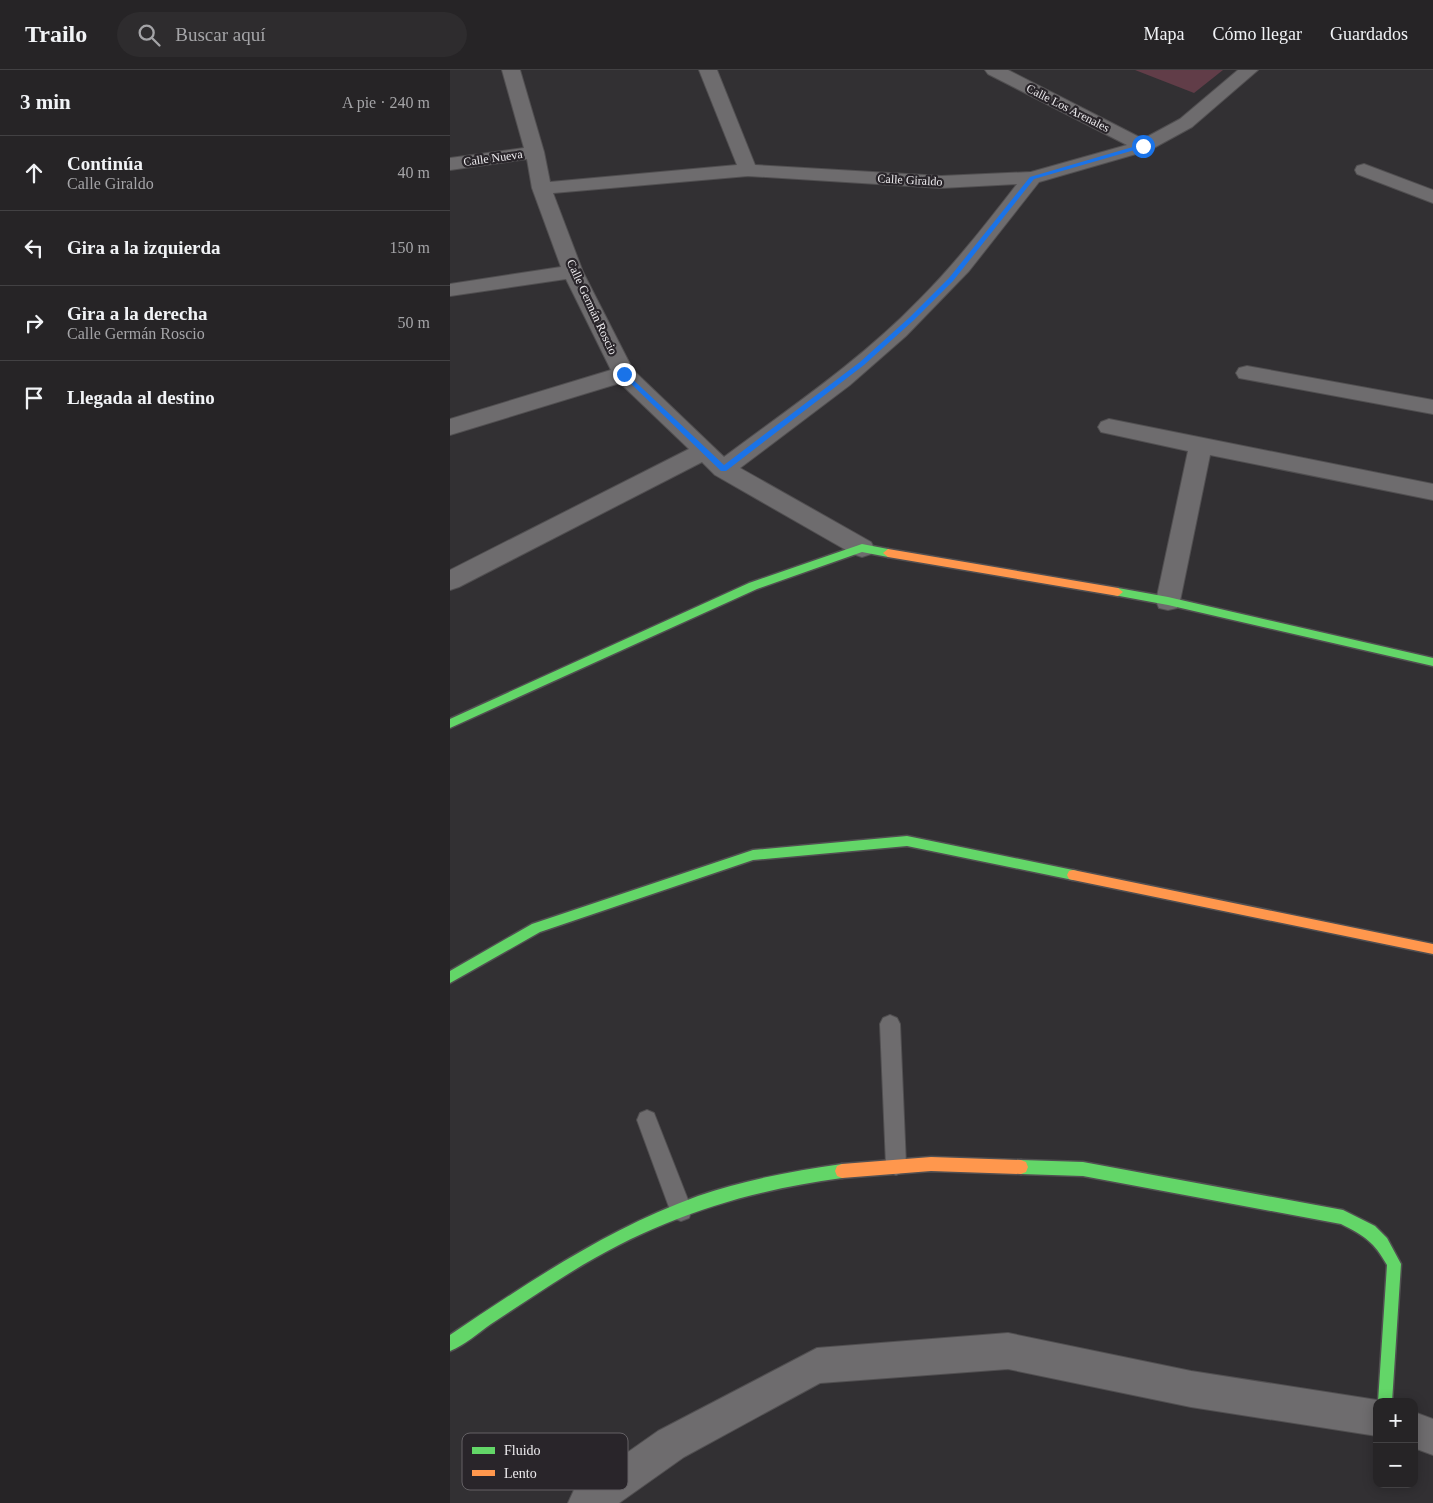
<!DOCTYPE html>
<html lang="es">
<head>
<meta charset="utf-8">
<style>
  body { margin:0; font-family:Georgia,serif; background:#2e2c2e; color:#f1f3f6 }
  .controls { position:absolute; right:15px; bottom:15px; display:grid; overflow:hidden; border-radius:10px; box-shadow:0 2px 12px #0003 }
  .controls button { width:45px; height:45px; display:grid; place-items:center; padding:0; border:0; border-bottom:1px solid #424143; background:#262426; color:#f1f3f6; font:25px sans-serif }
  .stop { position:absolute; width:15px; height:15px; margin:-11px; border:4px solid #1a73e8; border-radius:50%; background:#fff }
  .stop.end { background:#1a73e8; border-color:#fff; box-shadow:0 1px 5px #0008 }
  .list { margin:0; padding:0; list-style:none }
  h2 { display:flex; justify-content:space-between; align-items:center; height:65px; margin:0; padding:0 20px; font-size:21px }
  h2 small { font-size:16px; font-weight:400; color:#a4a4a7 }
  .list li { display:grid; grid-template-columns:32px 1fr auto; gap:15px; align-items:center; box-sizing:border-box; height:75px; padding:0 20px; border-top:1px solid #424143 }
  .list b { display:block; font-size:19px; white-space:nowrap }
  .list p { margin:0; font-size:16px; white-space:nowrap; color:#a4a4a7 }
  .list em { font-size:16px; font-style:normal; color:#a4a4a7 }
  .icon { flex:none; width:28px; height:28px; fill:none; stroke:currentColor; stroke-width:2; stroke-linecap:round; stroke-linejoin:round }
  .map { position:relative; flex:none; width:983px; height:1433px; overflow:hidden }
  header { display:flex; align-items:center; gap:30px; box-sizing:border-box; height:70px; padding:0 25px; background:#262426; border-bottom:1px solid #424143 }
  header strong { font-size:24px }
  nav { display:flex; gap:28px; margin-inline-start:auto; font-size:18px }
  .search { width:350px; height:45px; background:#2e2c2e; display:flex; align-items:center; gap:12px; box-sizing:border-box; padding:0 18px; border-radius:28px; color:#a4a4a7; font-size:19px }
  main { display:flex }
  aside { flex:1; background:#262426 }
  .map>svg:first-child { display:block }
  .green { fill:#613d48 }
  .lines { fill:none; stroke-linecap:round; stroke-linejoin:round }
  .lane-casing { stroke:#514f51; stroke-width:2 }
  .street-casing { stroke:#514f51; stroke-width:2 }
  .fast-casing { stroke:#514f51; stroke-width:3 }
  .slow-casing { stroke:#514f51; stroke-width:3 }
  .lane { fill:#6e6c6e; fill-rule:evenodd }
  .street { fill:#6e6c6e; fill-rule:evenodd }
  .fast { fill:#63d668; fill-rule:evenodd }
  .slow { fill:#ff974d; fill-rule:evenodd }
  .route { fill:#1a73e8 }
  .labels { text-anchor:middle; stroke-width:4.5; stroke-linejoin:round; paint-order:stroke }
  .far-street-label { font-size:12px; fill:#eeecef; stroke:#29252a }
  .key { fill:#29252a; stroke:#646165; stroke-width:1 }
  .key-label { font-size:14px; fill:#eeecef }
</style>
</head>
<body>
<header>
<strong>Trailo</strong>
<div class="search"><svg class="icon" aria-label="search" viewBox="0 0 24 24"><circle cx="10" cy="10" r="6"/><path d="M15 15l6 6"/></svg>Buscar aquí</div>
<nav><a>Mapa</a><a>Cómo llegar</a><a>Guardados</a></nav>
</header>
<main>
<aside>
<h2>3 min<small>A pie · 240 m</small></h2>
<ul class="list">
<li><svg class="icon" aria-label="ahead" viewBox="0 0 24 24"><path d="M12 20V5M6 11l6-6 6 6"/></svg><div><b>Continúa</b><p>Calle Giraldo</p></div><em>40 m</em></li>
<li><svg class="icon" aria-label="left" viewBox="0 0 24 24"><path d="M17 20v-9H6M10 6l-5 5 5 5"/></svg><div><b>Gira a la izquierda</b></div><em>150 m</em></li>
<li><svg class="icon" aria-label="right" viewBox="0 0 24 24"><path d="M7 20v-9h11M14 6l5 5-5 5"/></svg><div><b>Gira a la derecha</b><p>Calle Germán Roscio</p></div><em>50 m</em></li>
<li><svg class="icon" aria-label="arrive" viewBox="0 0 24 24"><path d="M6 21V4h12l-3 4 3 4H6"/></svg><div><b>Llegada al destino</b></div></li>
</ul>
</aside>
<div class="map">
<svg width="983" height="1433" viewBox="0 0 983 1433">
  <rect width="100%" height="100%" fill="#323033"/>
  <path class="green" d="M 685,0 L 773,0 L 744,23 Z"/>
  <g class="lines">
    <defs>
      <path id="lane" d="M 440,945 L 447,948 L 450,954 L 456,1095 L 453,1102 L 446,1105 L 439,1102 L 436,1095 L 430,954 L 433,948 Z
        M 197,1040 L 204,1043 L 242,1140 L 239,1148 L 231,1151 L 223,1148 L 187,1050 L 190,1043 Z"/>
      <path id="street" d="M 52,0 L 70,0 L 94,82 L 100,112 L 287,95 L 249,0 L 267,0 L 305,95 L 491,106 L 581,102 L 677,75 L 538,4 L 535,0 L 558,0 L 693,69 L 730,49 L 788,0 L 808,0 L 742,57 L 700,80 L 589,112 L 519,201 L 456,266 L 400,315 L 290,398 L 421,472 L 424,478 L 421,484 L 412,487 L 403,484 L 265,405 L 252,392 L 9,517 L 0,520 L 0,500 L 239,379 L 170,313 L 0,365 L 0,349 L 161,300 L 116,209 L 0,226 L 0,214 L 111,197 L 82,118 L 77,89 L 0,100 L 0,88 L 74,78 ZM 298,106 L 491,118 L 567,114 C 536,154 505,194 469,230 C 411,290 341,337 274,387 L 183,300 L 133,202 L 103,123 Z
        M 914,94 L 983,120 L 983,133 L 907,104 L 905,100 L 907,96 Z
        M 797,296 L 983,330 L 983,344 L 789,308 L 786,303 L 789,298 Z
        M 659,349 L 983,414 L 983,430 L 760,385 L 730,531 L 727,538 L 718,540 L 709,538 L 706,531 L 738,381 L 651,362 L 648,357 L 651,352 Z
        M 558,1263 L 741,1301 L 927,1330 L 932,1332 L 927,1332 L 927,1366 L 741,1337 L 558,1299 L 370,1313 L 234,1387 L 169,1433 L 118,1433 L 124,1420 L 208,1361 L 367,1278 Z
        M 964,1342 L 983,1349 L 983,1385 L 964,1378 Z"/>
      <path id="fast" d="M 412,474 L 438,479 L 443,483 L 438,487 L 412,482 L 307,519 L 0,658 L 0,649 L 299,513 Z
        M 668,518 L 718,527 L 983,588 L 983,596 L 718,535 L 664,525 L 663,522 L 664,519 Z
        M 457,766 L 623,800 L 627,801 L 629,805 L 627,809 L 623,810 L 457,776 L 303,790 L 90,862 L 0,913 L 0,901 L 82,854 L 303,780 Z
        M 571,1090 L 633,1092 L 893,1140 L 925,1156 L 937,1168 L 951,1194 L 942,1332 L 928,1332 L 937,1195 C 924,1172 915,1166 891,1154 L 633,1106 L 571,1104 L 566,1102 L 564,1097 L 566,1092 Z
        M 392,1094 L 397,1096 L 399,1101 L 397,1106 L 392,1108 C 290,1122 206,1149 118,1204 C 92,1220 67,1237 41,1254 C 28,1263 15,1275 0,1281 L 0,1265 C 79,1212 157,1159 248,1126 C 294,1110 343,1101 392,1094 Z"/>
      <path id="slow" d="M 438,479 L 668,518 L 673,522 L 668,526 L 438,487 L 433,483 Z
        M 623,800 L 983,874 L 983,884 L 623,810 L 619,809 L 617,805 L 619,801 Z
        M 481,1087 L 571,1090 L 576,1092 L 578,1097 L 576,1102 L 571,1104 L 481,1101 L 392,1108 L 387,1106 L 385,1101 L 387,1096 L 392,1094 Z"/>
    </defs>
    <use href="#lane" class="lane-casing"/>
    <use href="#street" class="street-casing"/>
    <use href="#fast" class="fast-casing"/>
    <use href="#slow" class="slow-casing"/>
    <use href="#lane" class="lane"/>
    <use href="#street" class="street"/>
    <use href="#fast" class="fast"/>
    <use href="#slow" class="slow"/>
  </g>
  <path class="route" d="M 693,74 L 695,77 L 584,109 L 503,211 L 464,250 L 414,295 L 276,401 L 271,401 L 171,304 L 176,303 L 274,395 L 410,292 L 460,247 L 499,208 L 580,107 Z"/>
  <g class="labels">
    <g class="far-street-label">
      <text transform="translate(618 38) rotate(27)" y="4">Calle Los Arenales</text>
      <text transform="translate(43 88) rotate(-8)" y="4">Calle Nueva</text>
      <text transform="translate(460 110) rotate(3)" y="4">Calle Giraldo</text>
      <text transform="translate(142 237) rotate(65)" y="4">Calle Germán Roscio</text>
    </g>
  </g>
  <rect x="12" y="1363" width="166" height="57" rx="8" class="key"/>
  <rect x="22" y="1377" width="23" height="7" fill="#63d668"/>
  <rect x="22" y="1400" width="23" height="6" fill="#ff974d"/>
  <g class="key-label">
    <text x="54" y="1385">Fluido</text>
    <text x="54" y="1408">Lento</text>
  </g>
</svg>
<div class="controls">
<button>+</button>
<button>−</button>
</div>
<div class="stop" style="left:693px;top:76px"></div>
<div class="stop end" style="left:174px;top:304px"></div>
</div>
</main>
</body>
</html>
